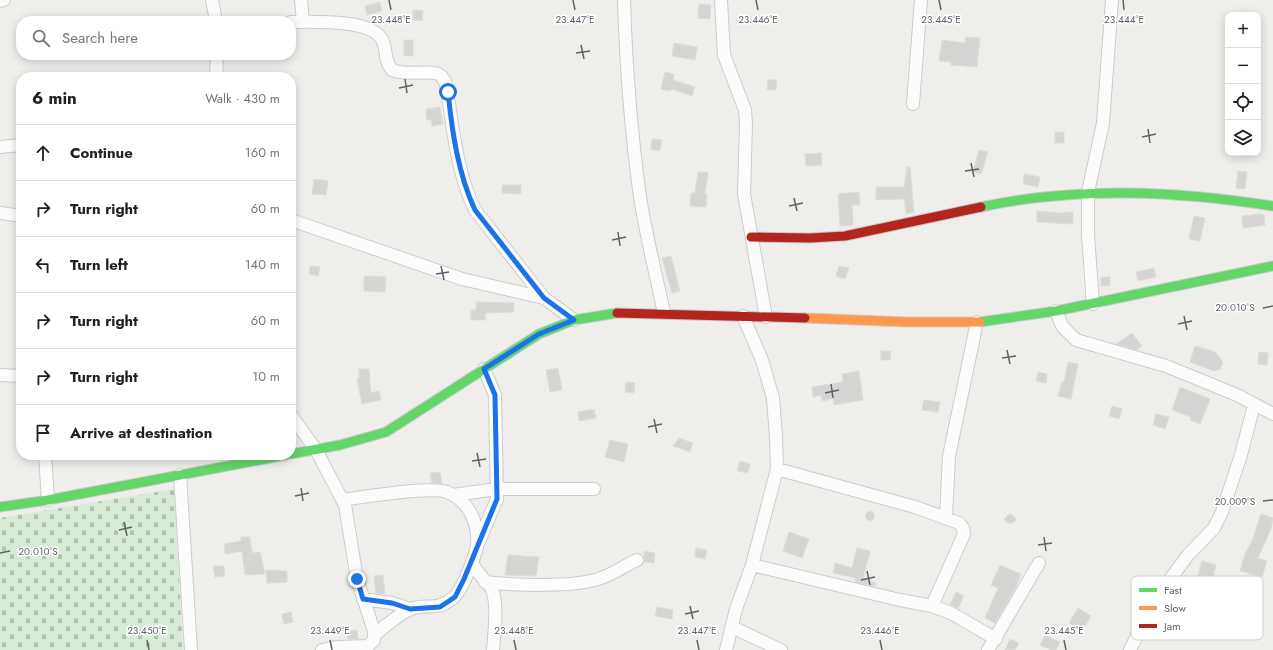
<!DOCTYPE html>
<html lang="en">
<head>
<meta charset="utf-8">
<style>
  body { margin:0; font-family:Jost,sans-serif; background:#f6f6f6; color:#202124 }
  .controls { position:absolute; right:12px; top:12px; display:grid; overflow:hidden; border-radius:8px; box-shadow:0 2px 10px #0003 }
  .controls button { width:36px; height:36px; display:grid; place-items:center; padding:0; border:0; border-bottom:1px solid #e0e0e0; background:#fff; color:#202124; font:20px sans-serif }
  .stop { position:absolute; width:12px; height:12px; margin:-9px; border:3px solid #1a73e8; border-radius:50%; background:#fff }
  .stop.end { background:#1a73e8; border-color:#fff; box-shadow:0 1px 4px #0008 }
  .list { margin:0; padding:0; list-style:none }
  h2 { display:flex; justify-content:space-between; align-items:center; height:52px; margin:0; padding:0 16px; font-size:17px }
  h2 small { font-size:13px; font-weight:400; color:#757577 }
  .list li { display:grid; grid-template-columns:26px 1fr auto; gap:12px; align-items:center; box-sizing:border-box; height:56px; padding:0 16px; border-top:1px solid #e0e0e0 }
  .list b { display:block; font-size:15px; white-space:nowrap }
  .list em { font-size:13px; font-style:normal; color:#757577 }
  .icon { flex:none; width:22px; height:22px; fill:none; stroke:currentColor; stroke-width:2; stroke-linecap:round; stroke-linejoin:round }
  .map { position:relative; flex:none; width:1273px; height:650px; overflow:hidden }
  .search { position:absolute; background:#fff; box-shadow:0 2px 10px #0003; left:16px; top:16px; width:280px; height:44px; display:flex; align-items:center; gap:10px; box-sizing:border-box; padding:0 14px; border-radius:16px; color:#757577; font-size:15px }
  .panel { position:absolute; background:#fff; box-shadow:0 2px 10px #0003; left:16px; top:72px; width:280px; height:388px; border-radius:16px }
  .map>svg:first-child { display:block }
  .cemetery { fill:url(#cemetery-stones) }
  .building { fill:#d6d5d3; stroke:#deddd9 }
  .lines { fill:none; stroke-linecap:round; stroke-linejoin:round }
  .street-casing { stroke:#cbcccc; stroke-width:14 }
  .fast-casing { stroke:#cacacb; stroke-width:11 }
  .slow-casing { stroke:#cacacb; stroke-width:11 }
  .jam-casing { stroke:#cacacb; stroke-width:11 }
  .street { stroke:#fdfcfc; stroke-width:12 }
  .fast { stroke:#63d668; stroke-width:9 }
  .slow { stroke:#ff974d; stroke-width:9 }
  .jam { stroke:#b3261e; stroke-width:9 }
  .route { stroke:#1a73e8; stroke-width:5 }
  .ticks { fill:none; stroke:#5f6368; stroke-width:1.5 }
  .key { fill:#fff; stroke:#cfd0d2; stroke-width:1 }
  .key-label { font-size:11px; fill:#5f6368 }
  .ticks-label { font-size:10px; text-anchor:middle; fill:#5f6368; stroke:#fff; stroke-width:3; stroke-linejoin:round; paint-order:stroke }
</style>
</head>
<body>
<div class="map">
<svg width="1273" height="650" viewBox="0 0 1273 650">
  <defs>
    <pattern id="cemetery-stones" width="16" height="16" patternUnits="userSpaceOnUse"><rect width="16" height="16" fill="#d8ebd6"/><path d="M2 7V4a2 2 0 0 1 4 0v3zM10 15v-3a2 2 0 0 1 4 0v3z" fill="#b2c2b1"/></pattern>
  </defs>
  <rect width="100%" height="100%" fill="#efeeea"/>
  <path class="cemetery" d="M 174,489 L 183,650 L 0,650 L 0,518 Z"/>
  <path class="building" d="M 380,2 L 382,11 L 367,15 L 365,6 Z
    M 699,4 L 711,5 L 710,19 L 698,18 Z
    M 413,10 L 423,11 L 422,21 L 413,20 Z
    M 966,37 L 980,38 L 977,67 L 951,65 L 951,62 L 939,61 L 942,40 L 965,43 Z
    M 404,40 L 413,40 L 413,56 L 404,56 Z
    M 674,43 L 697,47 L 695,60 L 672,56 Z
    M 665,72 L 674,74 L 673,80 L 695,87 L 692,96 L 671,89 L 671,91 L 661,89 Z
    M 768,80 L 777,80 L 776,90 L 767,89 Z
    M 440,107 L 443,124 L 432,126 L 431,120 L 427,120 L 426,109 Z
    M 1055,132 L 1064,132 L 1064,143 L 1055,143 Z
    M 652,139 L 662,140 L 660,151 L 651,149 Z
    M 979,150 L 988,152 L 981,174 L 973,172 Z
    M 821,153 L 822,165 L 806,166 L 805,154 Z
    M 907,167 L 910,167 L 914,212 L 906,214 L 904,199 L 876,200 L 876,187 L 904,187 Z
    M 1238,171 L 1247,172 L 1245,189 L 1236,188 Z
    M 698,172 L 708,173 L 705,194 L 707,194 L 706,207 L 690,206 L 691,193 L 695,193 Z
    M 1024,174 L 1040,177 L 1038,187 L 1023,184 Z
    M 314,179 L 328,181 L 326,195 L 312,194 Z
    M 502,185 L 521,185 L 521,194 L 502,193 Z
    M 859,192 L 860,205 L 852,205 L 853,225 L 840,226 L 838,194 Z
    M 1037,211 L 1059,213 L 1073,212 L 1073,224 L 1037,222 Z
    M 1261,214 L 1264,215 L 1265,225 L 1243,228 L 1242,216 Z
    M 1194,216 L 1205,218 L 1200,241 L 1189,239 Z
    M 671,256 L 680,291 L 672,293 L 662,258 Z
    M 310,266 L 320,267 L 318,276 L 309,274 Z
    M 839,266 L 849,268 L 845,279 L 836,276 Z
    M 1154,268 L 1156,277 L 1138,281 L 1136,272 Z
    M 364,276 L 386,277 L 385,292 L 364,291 Z
    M 1101,277 L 1110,277 L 1110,286 L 1101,286 Z
    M 476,302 L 514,303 L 514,312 L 485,313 L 485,320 L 471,320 L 471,310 L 476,310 Z
    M 1132,333 L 1142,346 L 1137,350 L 1116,344 Z
    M 1195,346 L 1215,352 L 1223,362 L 1220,369 L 1214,371 L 1190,362 Z
    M 881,351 L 891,351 L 890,360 L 881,360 Z
    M 1259,352 L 1268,353 L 1267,365 L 1258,364 Z
    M 1068,362 L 1078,364 L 1071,399 L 1058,396 L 1062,382 L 1064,383 Z
    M 558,368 L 562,390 L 550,392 L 546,370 Z
    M 359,369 L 369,369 L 371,393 L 379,391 L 381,400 L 362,404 L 357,379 L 359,379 Z
    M 859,371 L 863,400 L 834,405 L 833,399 L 822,401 L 821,395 L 813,397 L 812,387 L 843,382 L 842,374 Z
    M 1038,372 L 1047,374 L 1046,383 L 1036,381 Z
    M 626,382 L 635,383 L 634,393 L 625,392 Z
    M 1180,387 L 1210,399 L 1200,424 L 1190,420 L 1191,417 L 1172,410 Z
    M 924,400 L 940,402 L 938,412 L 922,410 Z
    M 1112,406 L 1122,409 L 1119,419 L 1109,416 Z
    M 594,409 L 596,418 L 579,421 L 578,412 Z
    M 1156,414 L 1169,417 L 1165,429 L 1153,425 Z
    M 679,438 L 693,443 L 690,452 L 673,446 Z
    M 610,440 L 628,444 L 624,462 L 605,457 Z
    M 740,461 L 750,464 L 748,473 L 737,471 Z
    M 440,472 L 442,484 L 432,483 L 430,473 Z
    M865.5 516a4.5 4.5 0 1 1 9 0a4.5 4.5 0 1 1-9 0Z
    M 1009,514 L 1011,514 L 1017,520 L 1011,523 L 1007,523 L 1004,519 Z
    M 1261,514 L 1273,518 L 1271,529 L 1258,558 L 1267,561 L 1262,577 L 1240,571 L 1245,554 L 1253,539 Z
    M 789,532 L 809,539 L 802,558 L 783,551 Z
    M 241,537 L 250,537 L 252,553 L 260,552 L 265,574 L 245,575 L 242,551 L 225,554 L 224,544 L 241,541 Z
    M 696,548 L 707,550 L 705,559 L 695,557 Z
    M 857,548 L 870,551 L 863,579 L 876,583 L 875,586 L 855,582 L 856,578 L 833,573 L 835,563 L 852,568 Z
    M 644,551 L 655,553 L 654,563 L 644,562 Z
    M 508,555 L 539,557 L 536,576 L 505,575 Z
    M 1202,561 L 1216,565 L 1211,587 L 1196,583 Z
    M 1000,565 L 1021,574 L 1015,589 L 995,623 L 985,618 L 998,588 L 991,585 Z
    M 213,566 L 224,566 L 225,576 L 215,577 Z
    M 266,570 L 287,571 L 287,582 L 267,583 Z
    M 383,575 L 385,594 L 376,593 L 374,576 Z
    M 956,592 L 964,596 L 958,608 L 950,605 Z
    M 657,607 L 673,610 L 672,619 L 655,616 Z
    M 1078,608 L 1091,616 L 1082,631 L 1069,623 Z
    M 291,612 L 293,622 L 284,624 L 282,614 Z
    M 357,630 L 358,639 L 348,639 L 347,631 Z
    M 1045,635 L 1060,642 L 1056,650 L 1051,650 L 1040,645 Z
    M 1010,639 L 1019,643 L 1015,650 L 1005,650 Z"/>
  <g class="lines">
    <defs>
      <path id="street" d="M 212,0 L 216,21
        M 301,0 L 303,22
        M 624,0 C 626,66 631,132 640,197 C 646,236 656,274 664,313
        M 721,0 L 724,55 L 745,110 L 746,124 L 744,194 L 766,317
        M 0,1 L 4,0
        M 291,22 C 312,22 369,19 381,38 C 388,48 383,60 392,70 C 406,76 430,70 438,74 C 443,76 444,80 446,84 C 453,126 456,171 475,210 L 544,298 L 574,320
        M 216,77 L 217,55
        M 913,104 L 921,0
        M 0,147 L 21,145
        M 0,213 L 21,216
        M 291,220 L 462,279 L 544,298
        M 1093,304 L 1088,235 L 1088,192 L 1103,123 L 1112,0
        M 1056,311 L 1062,326 L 1076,340 L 1166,366 L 1237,395 L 1273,414
        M 0,375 L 21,376
        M 291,415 L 316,450 L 345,505 L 357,579 L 374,631 L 374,640 L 368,646 L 336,647 L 322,650
        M 45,455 L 48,500
        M 777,469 L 915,507 L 959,523 L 963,528 L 964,534 L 932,606
        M 180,475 L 191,650
        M 453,495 L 497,489 L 594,489
        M 342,500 C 365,497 428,486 447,492 C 469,500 479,524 477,546 C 475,557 462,591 453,598 C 434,613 428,602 411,609 C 401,612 382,629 374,635
        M 946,517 L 949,456 L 977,322
        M 478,544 L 497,499 L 495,395 L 484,369
        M 472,561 C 475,573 485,578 491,588 C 499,601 494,635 493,650
        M 752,565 L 900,600 L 932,606 L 951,613 L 996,639
        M 485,582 C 513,585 575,588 601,578 C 614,574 625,565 637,560
        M 363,599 L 392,603 L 410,609
        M 732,627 L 781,650
        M 726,650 L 736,609 L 752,565 L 777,469 L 776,437 L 773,398 L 762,360 L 743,316
        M 988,650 L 1039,563
        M 1130,650 L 1152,604 L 1188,555 L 1214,528 L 1222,512 L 1241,455 L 1254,405"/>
      <path id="fast" d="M 981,207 C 1078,186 1175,191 1273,206
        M 980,322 L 1056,311 L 1273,266
        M 291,454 L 340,445 L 386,432 L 539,334 L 574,320 L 617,313
        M 0,507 L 48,500 L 286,455"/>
      <path id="slow" d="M 805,318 L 908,322 L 980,322"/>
      <path id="jam" d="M 751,237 L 810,238 L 845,236 L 981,207
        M 617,313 L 805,318"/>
    </defs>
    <use href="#street" class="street-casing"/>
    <use href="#fast" class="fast-casing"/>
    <use href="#slow" class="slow-casing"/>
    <use href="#jam" class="jam-casing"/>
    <use href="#street" class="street"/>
    <use href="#fast" class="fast"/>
    <use href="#slow" class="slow"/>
    <use href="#jam" class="jam"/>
  </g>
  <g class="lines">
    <path class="route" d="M 357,579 L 363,599 L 392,603 L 410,609 L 440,607 L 455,597 L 464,579 L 497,499 L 495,395 L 484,369 L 539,334 L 574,320 L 544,298 L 475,210 C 458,174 452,131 448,92"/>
  </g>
  <path class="ticks" d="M 389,0 L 391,10M 573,0 L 575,10M 756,0 L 758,10M 939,0 L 941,10M 1123,0 L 1124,10M 581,45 L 584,59M 576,53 L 590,51M 405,79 L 407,93M 399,88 L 413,85M 1148,129 L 1150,143M 1142,137 L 1156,134M 971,163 L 974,177M 965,171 L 979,169M 794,198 L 797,211M 789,206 L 803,203M 618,232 L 620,246M 612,240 L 626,237M 441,266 L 444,280M 436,274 L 449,272M 1263,308 L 1273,306M 1184,316 L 1187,330M 1178,324 L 1192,321M 1007,350 L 1010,364M 1002,358 L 1016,356M 831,384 L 833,398M 825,393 L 839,390M 654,419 L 657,433M 648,427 L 662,424M 477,453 L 480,467M 472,461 L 486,459M 301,488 L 303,501M 295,496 L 309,493M 1263,501 L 1273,500M 124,522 L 127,536M 119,530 L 132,527M 1044,537 L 1046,551M 1038,545 L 1052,543M 0,553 L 10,551M 867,571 L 870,585M 861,580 L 875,577M 690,606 L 693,619M 685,614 L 699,611M 147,640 L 149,650M 330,640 L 332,650M 514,640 L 516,650M 697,640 L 699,650M 880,640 L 882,650M 1064,640 L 1066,650"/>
  <rect x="1131" y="576" width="132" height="64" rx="6" class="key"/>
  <rect x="1139" y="588" width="18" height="4" fill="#63d668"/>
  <rect x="1139" y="606" width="18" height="4" fill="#ff974d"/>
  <rect x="1139" y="624" width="18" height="4" fill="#b3261e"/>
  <g class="key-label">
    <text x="1164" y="594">Fast</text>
    <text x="1164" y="612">Slow</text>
    <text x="1164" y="630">Jam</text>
  </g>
  <g class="ticks-label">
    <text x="391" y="23">23.448°E</text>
    <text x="575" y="23">23.447°E</text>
    <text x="758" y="23">23.446°E</text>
    <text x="941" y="23">23.445°E</text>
    <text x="1124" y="23">23.444°E</text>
    <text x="1235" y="311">20.010°S</text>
    <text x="1235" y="505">20.009°S</text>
    <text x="38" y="555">20.010°S</text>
    <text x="147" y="634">23.450°E</text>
    <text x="330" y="634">23.449°E</text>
    <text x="514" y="634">23.448°E</text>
    <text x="697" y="634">23.447°E</text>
    <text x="880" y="634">23.446°E</text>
    <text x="1064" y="634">23.445°E</text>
  </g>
</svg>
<div class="controls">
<button>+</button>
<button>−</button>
<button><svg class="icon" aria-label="locate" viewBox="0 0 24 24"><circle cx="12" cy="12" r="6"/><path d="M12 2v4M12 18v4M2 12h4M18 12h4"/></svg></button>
<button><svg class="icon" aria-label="layers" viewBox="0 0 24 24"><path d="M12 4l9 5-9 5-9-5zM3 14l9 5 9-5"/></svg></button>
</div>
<div class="stop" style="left:448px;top:92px"></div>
<div class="stop end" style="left:357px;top:579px"></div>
<div class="search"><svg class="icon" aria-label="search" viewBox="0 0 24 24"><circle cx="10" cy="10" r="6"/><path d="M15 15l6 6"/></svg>Search here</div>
<section class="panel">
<h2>6 min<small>Walk · 430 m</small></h2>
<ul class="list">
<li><svg class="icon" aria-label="ahead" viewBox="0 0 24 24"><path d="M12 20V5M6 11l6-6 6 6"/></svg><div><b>Continue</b></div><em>160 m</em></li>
<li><svg class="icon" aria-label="right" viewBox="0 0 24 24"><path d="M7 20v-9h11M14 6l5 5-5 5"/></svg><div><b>Turn right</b></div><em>60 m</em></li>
<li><svg class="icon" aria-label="left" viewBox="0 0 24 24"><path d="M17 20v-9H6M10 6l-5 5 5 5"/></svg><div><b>Turn left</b></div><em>140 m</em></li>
<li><svg class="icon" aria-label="right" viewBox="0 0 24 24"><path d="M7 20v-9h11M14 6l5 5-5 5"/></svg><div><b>Turn right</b></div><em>60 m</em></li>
<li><svg class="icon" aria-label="right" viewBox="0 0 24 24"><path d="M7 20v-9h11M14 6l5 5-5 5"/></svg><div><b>Turn right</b></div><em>10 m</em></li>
<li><svg class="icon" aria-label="arrive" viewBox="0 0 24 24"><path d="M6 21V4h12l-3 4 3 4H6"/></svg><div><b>Arrive at destination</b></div></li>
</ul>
</section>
</div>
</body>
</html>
